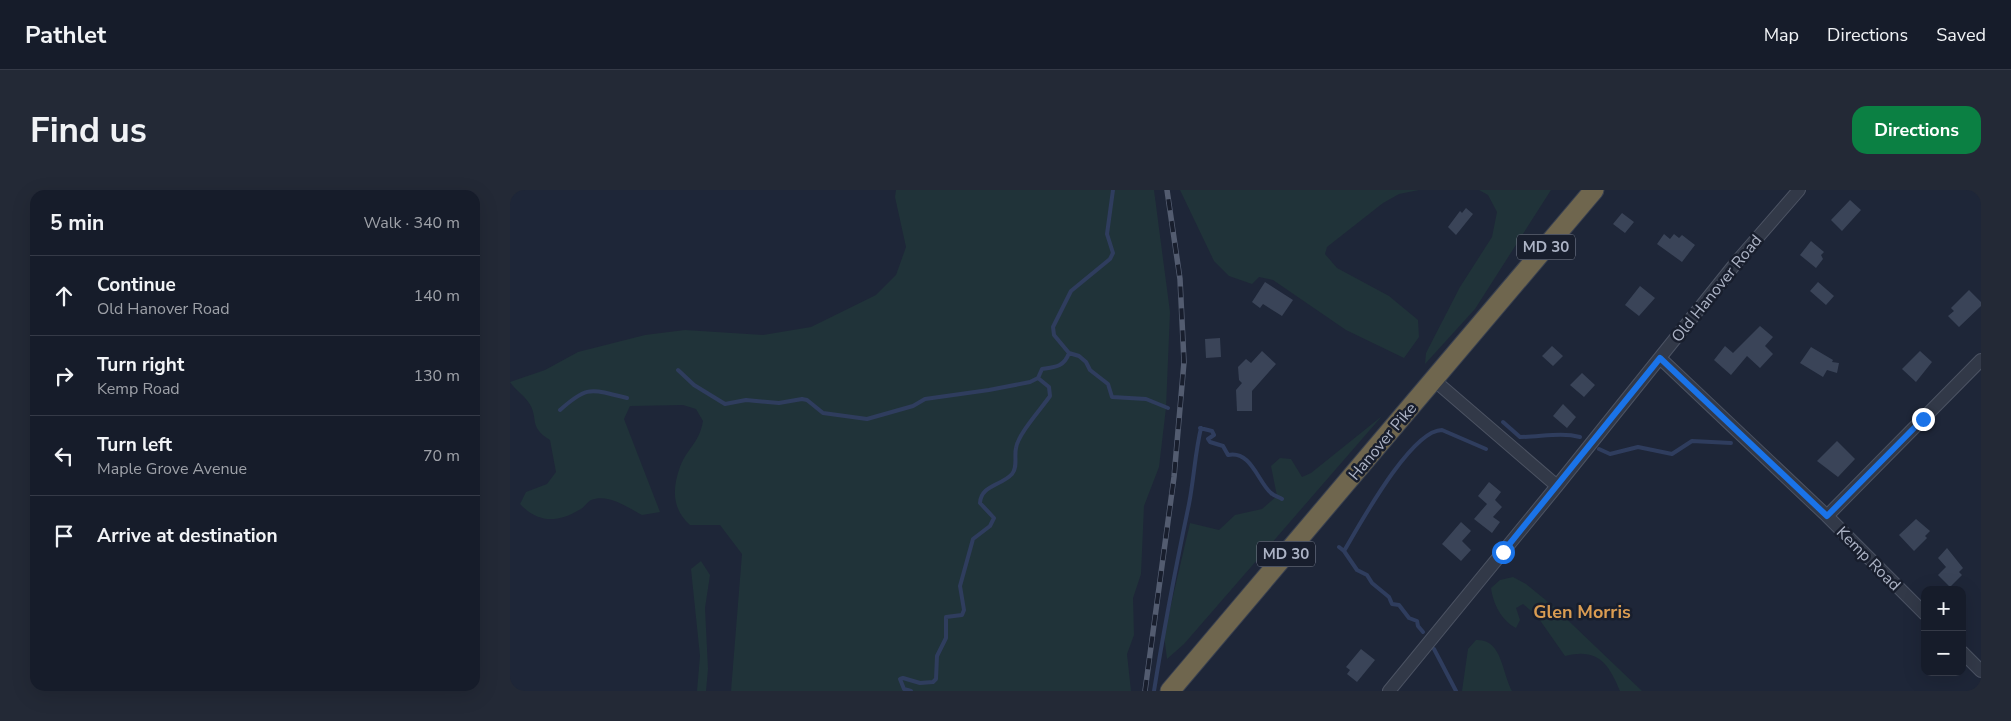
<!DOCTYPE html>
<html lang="en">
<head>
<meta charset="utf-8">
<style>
  body { margin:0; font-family:"Nunito Sans",sans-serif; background:#232936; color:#f1f3f6 }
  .controls { position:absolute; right:15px; bottom:15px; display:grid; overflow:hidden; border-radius:10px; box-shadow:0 5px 20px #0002 }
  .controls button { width:45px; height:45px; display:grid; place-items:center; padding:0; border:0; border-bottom:1px solid #353a47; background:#161c2a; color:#f1f3f6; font:25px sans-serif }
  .stop { position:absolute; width:15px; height:15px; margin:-11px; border:4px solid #1a73e8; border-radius:50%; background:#fff }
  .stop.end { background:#1a73e8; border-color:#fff; box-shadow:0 1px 5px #0008 }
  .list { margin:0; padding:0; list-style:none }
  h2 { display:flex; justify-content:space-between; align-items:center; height:65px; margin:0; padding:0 20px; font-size:21px }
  h2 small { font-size:16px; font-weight:400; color:#9ea1a8 }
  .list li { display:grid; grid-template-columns:32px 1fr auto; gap:15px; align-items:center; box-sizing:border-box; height:80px; padding:0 20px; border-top:1px solid #353a47 }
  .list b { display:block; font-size:19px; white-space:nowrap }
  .list p { margin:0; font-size:16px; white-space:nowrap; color:#9ea1a8 }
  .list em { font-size:16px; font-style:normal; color:#9ea1a8 }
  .icon { flex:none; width:28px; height:28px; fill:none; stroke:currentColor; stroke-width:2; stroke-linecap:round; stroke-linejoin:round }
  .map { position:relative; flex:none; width:1471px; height:501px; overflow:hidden; border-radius:15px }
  header { display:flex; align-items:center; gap:30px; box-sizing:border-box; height:70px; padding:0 25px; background:#161c2a; border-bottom:1px solid #353a47 }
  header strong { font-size:24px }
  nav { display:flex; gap:28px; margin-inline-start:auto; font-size:18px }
  .intro { display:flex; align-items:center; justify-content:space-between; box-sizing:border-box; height:120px; padding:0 30px }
  h1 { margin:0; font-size:35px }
  .button { padding:12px 22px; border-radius:15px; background:#0b8043; color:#fff; font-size:18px; font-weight:700 }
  main { display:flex; gap:30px; padding:0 30px }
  aside { flex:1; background:#161c2a; border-radius:15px; box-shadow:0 5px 20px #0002 }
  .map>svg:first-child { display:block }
  .green { fill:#203339 }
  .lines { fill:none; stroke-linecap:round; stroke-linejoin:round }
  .stream { stroke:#2f3d5e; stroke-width:4 }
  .building { fill:#3a4458 }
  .minor-casing { stroke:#4c5363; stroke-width:14 }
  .highway-casing { stroke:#394050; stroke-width:21 }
  .minor { stroke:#323948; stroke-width:12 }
  .highway { stroke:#6f664e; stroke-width:19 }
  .rail-casing { stroke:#535c70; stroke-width:5.5 }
  .rail { stroke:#181e2d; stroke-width:4; stroke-dasharray:11; stroke-linecap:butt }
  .route { stroke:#1a73e8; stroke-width:6 }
  .labels { text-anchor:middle; stroke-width:5; stroke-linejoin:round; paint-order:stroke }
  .shield { fill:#181e2d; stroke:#808697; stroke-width:1 }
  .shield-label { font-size:15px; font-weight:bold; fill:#acb3c5 }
  .street-label { font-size:16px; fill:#acb3c5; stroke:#181e2d }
  .neighbourhood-label { font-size:18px; font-weight:bold; fill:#da9c52; stroke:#181e2d }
</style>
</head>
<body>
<header>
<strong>Pathlet</strong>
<nav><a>Map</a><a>Directions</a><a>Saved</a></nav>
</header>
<div class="intro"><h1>Find us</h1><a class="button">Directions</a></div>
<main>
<aside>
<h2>5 min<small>Walk · 340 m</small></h2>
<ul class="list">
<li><svg class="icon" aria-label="ahead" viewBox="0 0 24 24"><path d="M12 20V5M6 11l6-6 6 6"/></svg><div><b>Continue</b><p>Old Hanover Road</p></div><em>140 m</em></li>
<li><svg class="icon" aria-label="right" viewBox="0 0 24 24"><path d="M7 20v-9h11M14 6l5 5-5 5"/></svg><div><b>Turn right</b><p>Kemp Road</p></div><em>130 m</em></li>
<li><svg class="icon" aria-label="left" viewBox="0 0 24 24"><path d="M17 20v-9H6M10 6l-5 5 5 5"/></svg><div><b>Turn left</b><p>Maple Grove Avenue</p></div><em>70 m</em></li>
<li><svg class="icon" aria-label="arrive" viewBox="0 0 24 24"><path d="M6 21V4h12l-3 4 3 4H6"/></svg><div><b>Arrive at destination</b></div></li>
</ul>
</aside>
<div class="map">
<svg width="1471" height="501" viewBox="0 0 1471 501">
  <rect width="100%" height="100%" fill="#1e2638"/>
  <path class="green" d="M 386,0 L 644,0 L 660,122 L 656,218 L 649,277 L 634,316 L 631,384 L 623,408 L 624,445 L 617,464 L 621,501 L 221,501 L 232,364 L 210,335 L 180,335 C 162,319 162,299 170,277 C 177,258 189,254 193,231 L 186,219 L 173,215 L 120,216 L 114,229 L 150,322 L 132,325 C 119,318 98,303 81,310 C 77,312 74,318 69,320 C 47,333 28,333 10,314 L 16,302 L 37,294 L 46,282 L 40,250 C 18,237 29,228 19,213 C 14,205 5,200 0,192 L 35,180 L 68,162 L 135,145 L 175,140 L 253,145 L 301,137 L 366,105 L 386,85 L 396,57 L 385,7 Z
    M 670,0 L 909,0 L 889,4 L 873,13 L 817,57 L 815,64 L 827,78 L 879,106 L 908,130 L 909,147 L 894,168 L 836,140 L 763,90 L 749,87 L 742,94 L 719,86 L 704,71 Z
    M 969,0 L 1041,0 L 965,119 L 915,174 L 916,163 L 950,97 L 982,47 L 987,22 L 978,5 Z
    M 872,226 L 674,454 L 657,469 L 654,445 L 680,333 L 709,340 L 725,325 L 752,319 L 767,306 L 761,276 L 770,268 L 781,269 L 792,287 L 801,283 Z
    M 191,371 L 200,385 L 195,418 L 198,479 L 196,501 L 187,501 L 190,466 L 181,379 Z
    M 1003,387 L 1016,394 L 1043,416 L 1132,501 L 1110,501 C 1098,472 1087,458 1055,466 L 1027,426 L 1013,414 L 1006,418 L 1010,430 L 1006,438 C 992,431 983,414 981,398 L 990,390 Z
    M 966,450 C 992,448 992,483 1002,501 L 952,501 L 958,459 Z"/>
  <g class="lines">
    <path class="stream" d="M 559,163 L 544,145 L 543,137 L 561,101 L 600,69 L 603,63 L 597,44 L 603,0
      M 559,163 L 569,166 L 576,172 L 580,180 L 598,194 L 602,207 L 636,209 L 658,218
      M 168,180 L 184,195 L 215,214 L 236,210 L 269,213 L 292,209 L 297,210 L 313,223 L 357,229 L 403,216 L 415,209 L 479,200 L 520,192 L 528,188
      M 528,188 L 532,179 C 545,177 554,177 559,163
      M 50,220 C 79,194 81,200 117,208
      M 993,232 L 1010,247 C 1031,247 1051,242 1070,247
      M 690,238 L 702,241 L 704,245 L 698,249 L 700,252 L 713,256 L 718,265 C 741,260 748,292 761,303 C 764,306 769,307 772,309
      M 1089,259 L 1100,264 L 1128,257 L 1162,264 L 1182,251 L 1221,253
      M 829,357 L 834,361 L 847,380 L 857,385 L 862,393 L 879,407 L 882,414 L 889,415 L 899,428 L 907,431 L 908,436 L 913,442
      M 834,361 C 850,334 901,240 932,240 L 976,259
      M 924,459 L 946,501
      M 401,501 L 394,499 L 390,489 L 393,488 L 410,493 L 423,492 L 426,489 L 427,466 L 436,448 L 436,427 L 452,425 L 454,420 L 450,396 L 463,349 L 480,336 L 484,328 L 470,313 C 471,295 491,296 502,284 C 508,277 504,266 506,258 C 508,244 531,219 540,206 L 539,197 L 528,188
      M 644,501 C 654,438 666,376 679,314 C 684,288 685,263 691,238"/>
  </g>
  <path class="building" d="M 1340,10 L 1351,20 L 1332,41 L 1321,30 Z
    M 956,18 L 963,24 L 946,45 L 938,37 L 950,21 L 952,23 Z
    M 1112,23 L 1124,32 L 1115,43 L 1103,34 Z
    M 1154,44 L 1160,49 L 1164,44 L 1169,48 L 1172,45 L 1185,55 L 1172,72 L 1147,54 Z
    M 1301,51 L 1314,62 L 1311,65 L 1313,69 L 1306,78 L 1290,65 Z
    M 755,92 L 783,110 L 772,126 L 753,114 L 750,118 L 742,112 Z
    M 1308,92 L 1324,106 L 1316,115 L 1300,101 Z
    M 1130,96 L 1145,108 L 1129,126 L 1115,115 Z
    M 1459,100 L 1471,112 L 1471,116 L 1449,137 L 1438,126 L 1444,121 L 1441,118 Z
    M 1250,136 L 1263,147 L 1255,156 L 1263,164 L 1250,178 L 1237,166 L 1221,185 L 1204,170 L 1215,156 L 1223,163 Z
    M 710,148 L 711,167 L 696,168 L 695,149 Z
    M 1042,156 L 1053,166 L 1043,176 L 1032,166 Z
    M 1301,157 L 1323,170 L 1322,172 L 1329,173 L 1327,183 L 1317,180 L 1313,187 L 1290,173 Z
    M 752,161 L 766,174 L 742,201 L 742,221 L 727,221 L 726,200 L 732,193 L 729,190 L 728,177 L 736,169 L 741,173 Z
    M 1410,161 L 1422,172 L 1406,192 L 1392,179 Z
    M 1072,183 L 1085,195 L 1074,207 L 1060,195 Z
    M 1053,214 L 1066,227 L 1057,238 L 1043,226 Z
    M 1327,251 L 1345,269 L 1328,287 L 1307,271 Z
    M 979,292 L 991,302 L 985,310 L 992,317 L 983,327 L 990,332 L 982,343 L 964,329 L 977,314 L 968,306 Z
    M 1406,329 L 1420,341 L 1415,346 L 1417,348 L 1404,361 L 1389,345 Z
    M 951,332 L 961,341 L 952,351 L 961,360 L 951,371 L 932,354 Z
    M 1437,358 L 1453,378 L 1449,382 L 1452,385 L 1440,397 L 1428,385 L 1436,377 L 1428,368 Z
    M 851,459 L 865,470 L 847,492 L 837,484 L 840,480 L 836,477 Z"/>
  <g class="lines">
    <defs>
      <path id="minor" d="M 1150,168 L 1317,326 L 1415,424
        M 924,190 L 1047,296
        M 1317,326 L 1471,170
        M 1452,462 L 1471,481
        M 879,501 L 1047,296 L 1229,69 L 1289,0"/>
      <path id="highway" d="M 660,501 L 1084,0"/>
    </defs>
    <use href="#minor" class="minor-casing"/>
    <use href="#highway" class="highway-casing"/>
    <use href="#minor" class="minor"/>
    <use href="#highway" class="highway"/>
    <defs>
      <path id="rail" d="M 635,501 L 664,287 L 674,172 L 670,89 L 657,0"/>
    </defs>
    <use href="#rail" class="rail-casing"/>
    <use href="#rail" class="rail"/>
  </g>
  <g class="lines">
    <path class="route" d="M 993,362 L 1150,168 L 1317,326 L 1413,229"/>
  </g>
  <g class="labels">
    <g class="shield">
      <rect x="1007" y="44.5" width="58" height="25" rx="4"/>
      <rect x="747" y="351.5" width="58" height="25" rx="4"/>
    </g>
    <g class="shield-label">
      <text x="1036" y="62">MD 30</text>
      <text x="776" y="369">MD 30</text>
    </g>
    <g class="street-label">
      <text transform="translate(1206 98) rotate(-51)" y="6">Old Hanover Road</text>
      <text transform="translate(872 251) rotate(-50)" y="6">Hanover Pike</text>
      <text transform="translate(1359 368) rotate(45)" y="6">Kemp Road</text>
    </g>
    <g class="neighbourhood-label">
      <text x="1072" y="428">Glen Morris</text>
    </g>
  </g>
</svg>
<div class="controls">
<button>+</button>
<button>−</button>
</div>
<div class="stop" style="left:993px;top:362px"></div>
<div class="stop end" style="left:1413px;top:229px"></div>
</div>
</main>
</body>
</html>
